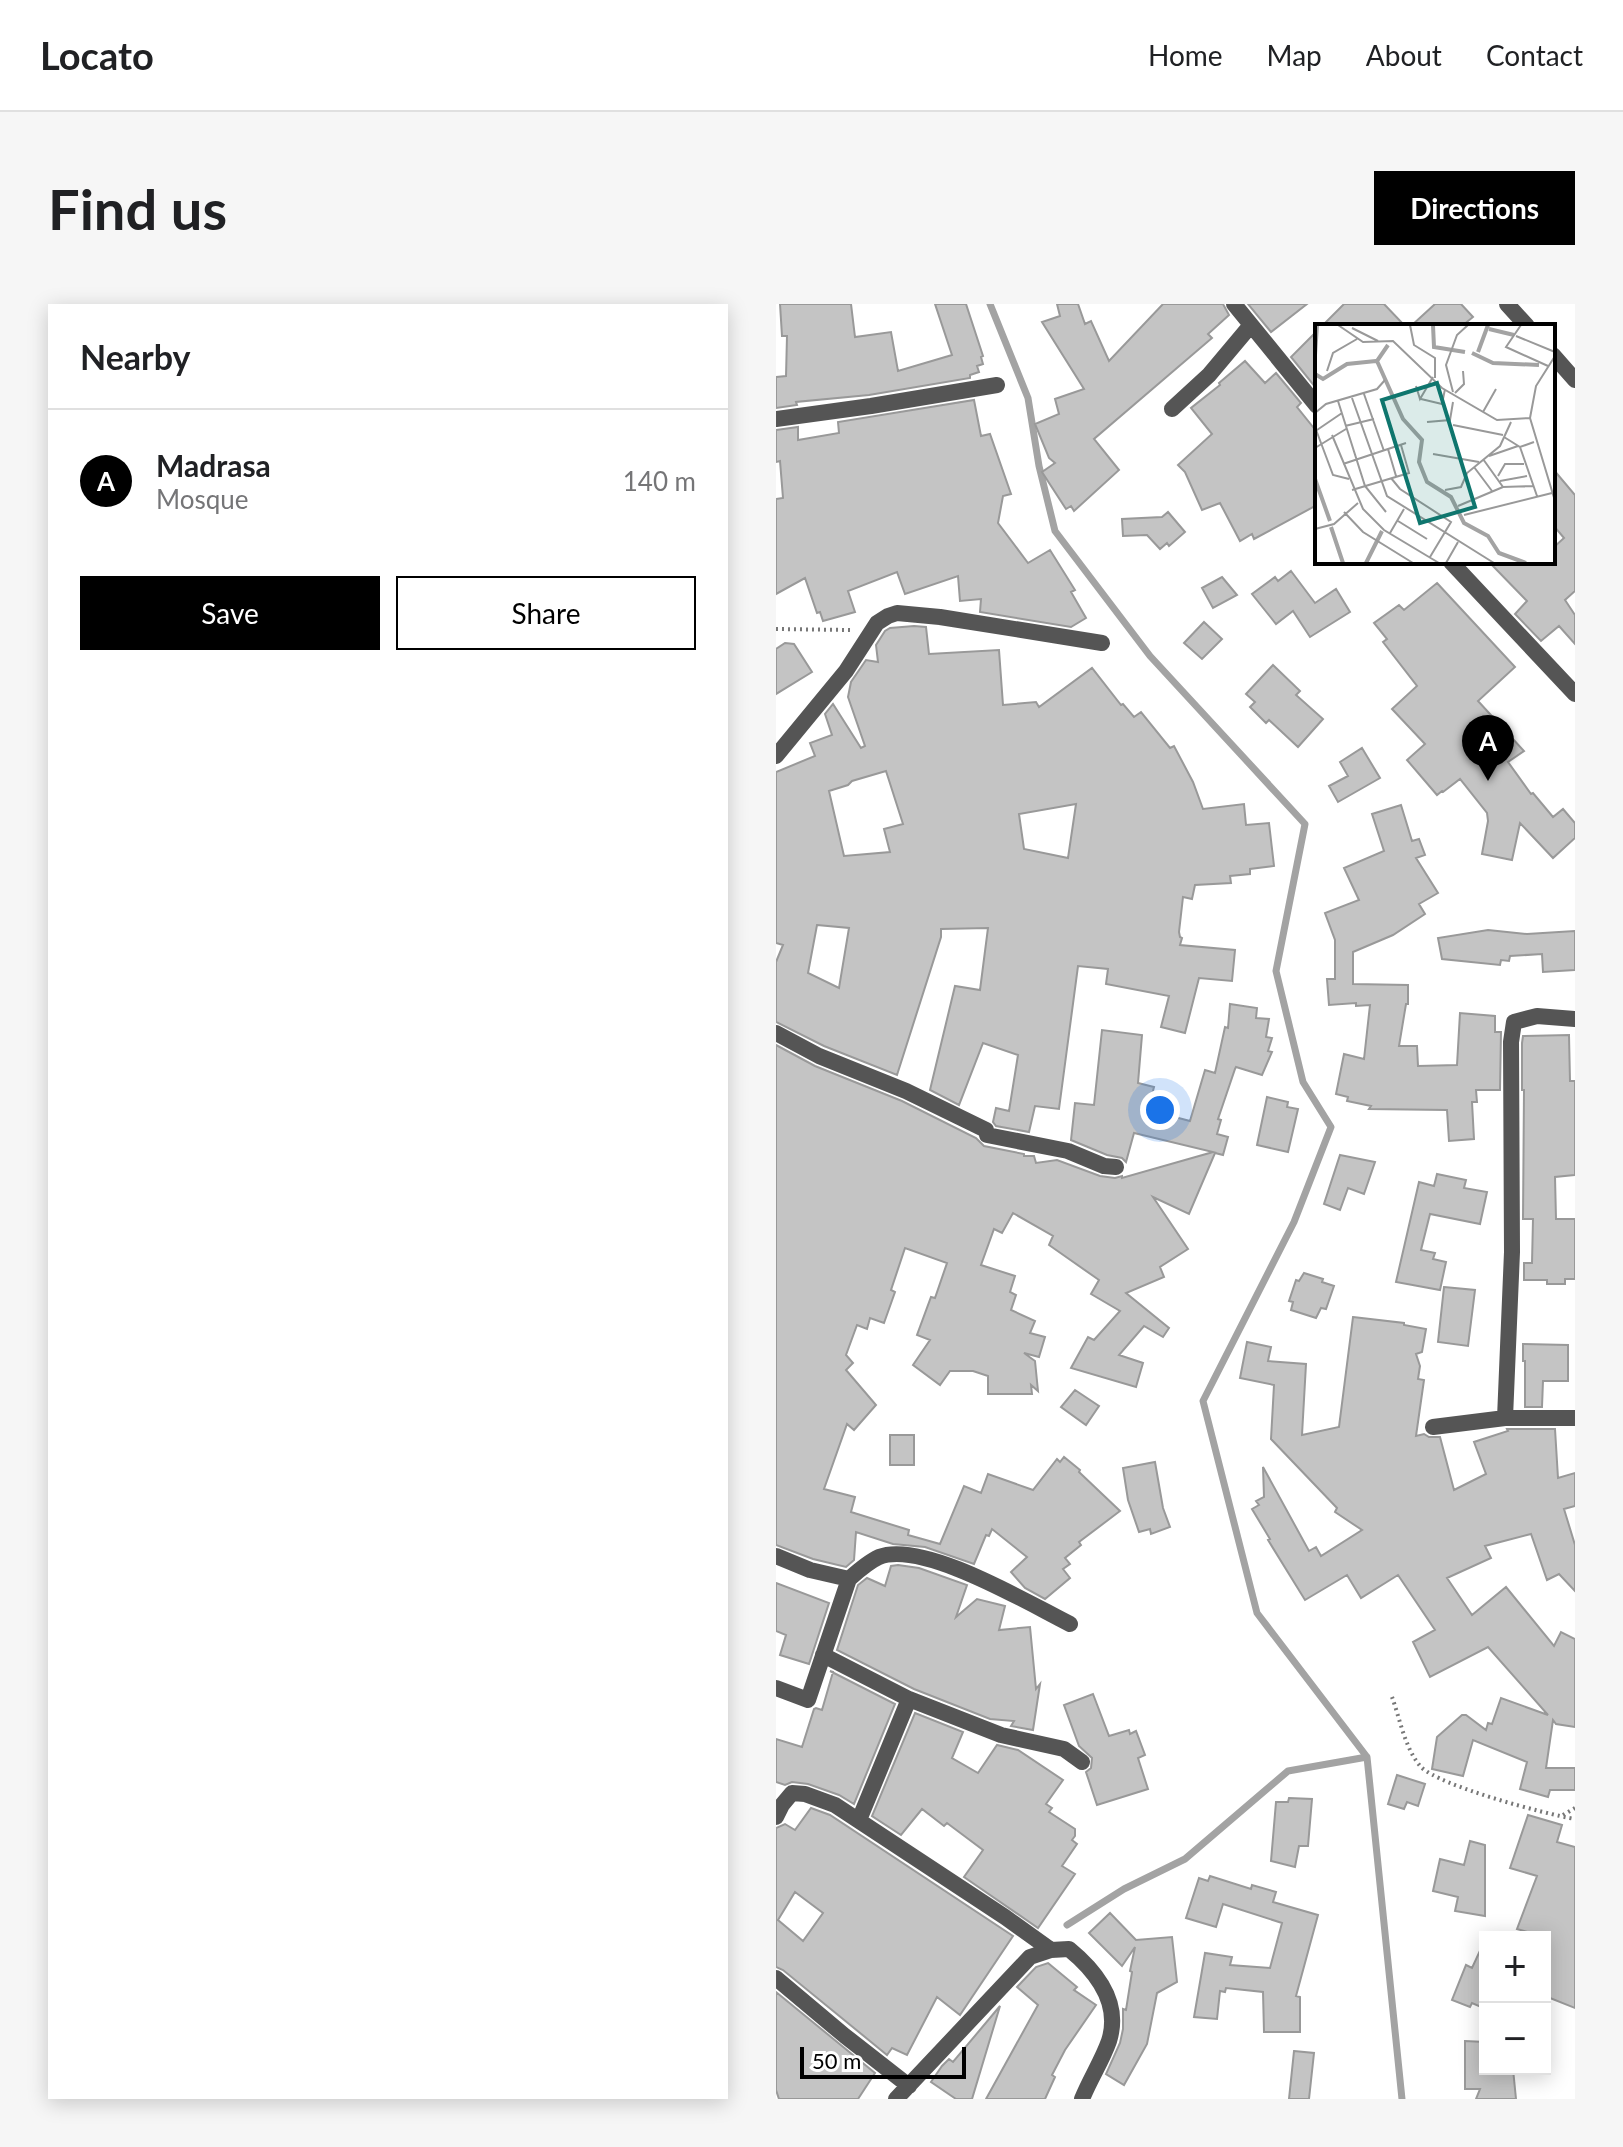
<!DOCTYPE html>
<html lang="en">
<head>
<meta charset="utf-8">
<style>
  body { margin:0; font-family:Lato,sans-serif; background:#f6f6f6; color:#202124 }
  .controls { position:absolute; right:24px; bottom:24px; display:grid; overflow:hidden; border-radius:0px; box-shadow:0 4px 20px #0003 }
  .controls button { width:72px; height:72px; display:grid; place-items:center; padding:0; border:0; border-bottom:2px solid #e0e0e0; background:#fff; color:#202124; font:40px sans-serif }
  .scale { position:absolute; left:24px; bottom:20px; width:166px; box-sizing:border-box; padding-left:8px; border:4px solid #000; border-top:0; font-size:22px; line-height:28px; white-space:nowrap; color:#000; -webkit-text-stroke:6px #fff; paint-order:stroke }
  .you { position:absolute; left:384px; top:806px; width:28px; height:28px; margin:-20px; border:6px solid #fff; border-radius:50%; background:#1a73e8; box-shadow:0 0 0 12px #1a73e833 }
  .badge { display:grid; place-items:center; width:52px; height:52px; border-radius:50%; background:#000; color:#fff; font-size:26px; font-weight:700 }
  .pin { position:absolute; translate:-50% -66px; filter:drop-shadow(0 2px 4px #0008) }
  .pin::after { content:''; position:absolute; top:42px; width:28px; height:24px; background:inherit; clip-path:polygon(0 0,100% 0,50% 100%) }
  .list { margin:0; padding:0; list-style:none }
  h2 { display:flex; justify-content:space-between; align-items:center; height:104px; margin:0; padding:0 32px; font-size:34px }
  h2 small { font-size:26px; font-weight:400; color:#757577 }
  .list li { display:grid; grid-template-columns:52px 1fr auto; gap:24px; align-items:center; box-sizing:border-box; height:144px; padding:0 32px; border-top:2px solid #e0e0e0 }
  .list b { display:block; font-size:30px; white-space:nowrap }
  .list p { margin:0; font-size:26px; white-space:nowrap; color:#757577 }
  .list em { font-size:26px; font-style:normal; color:#757577 }
  .actions { display:flex; gap:16px; padding:24px 32px }
  .actions a { flex:1; padding:18px 0; border:2px solid #000; border-radius:0px; text-align:center; font-size:28px; color:#000 }
  .actions .main { background:#000; color:#fff }
  .map { position:relative; flex:none; width:799px; height:1795px; overflow:hidden; border-radius:0px }
  header { display:flex; align-items:center; gap:48px; box-sizing:border-box; height:112px; padding:0 40px; background:#fff; border-bottom:2px solid #e0e0e0 }
  header strong { font-size:38px }
  nav { display:flex; gap:44px; margin-inline-start:auto; font-size:28px }
  .intro { display:flex; align-items:center; justify-content:space-between; box-sizing:border-box; height:192px; padding:0 48px }
  h1 { margin:0; font-size:56px }
  .button { padding:20px 36px; border-radius:0px; background:#000; color:#fff; font-size:28px; font-weight:700 }
  main { display:flex; gap:48px; padding:0 48px }
  aside { flex:1; background:#fff; border-radius:0px; box-shadow:0 4px 20px #0003 }
  .map>svg:first-child { display:block }
  .lines { fill:none; stroke-linecap:round; stroke-linejoin:round }
  .stream { stroke:#a3a3a3; stroke-width:7 }
  .building { fill:#c4c4c4; stroke:#999; stroke-width:2; fill-rule:evenodd }
  .path { stroke:#777; stroke-width:4; stroke-dasharray:2 4; stroke-linecap:butt }
  .minor { stroke:#555; stroke-width:16 }
  .inset-river { fill:none; stroke:#a3a3a3; stroke-width:4 }
  .inset-road { fill:none; stroke:#999; stroke-width:2 }
  .view { fill:#0f766e; fill-opacity:0.15; stroke:#0f766e; stroke-width:4 }
  .inset-edge { fill:none; stroke:#000; stroke-width:4 }
</style>
</head>
<body>
<header>
<strong>Locato</strong>
<nav><a>Home</a><a>Map</a><a>About</a><a>Contact</a></nav>
</header>
<div class="intro"><h1>Find us</h1><a class="button">Directions</a></div>
<main>
<aside>
<h2>Nearby<small></small></h2>
<ul class="list">
<li><span class="badge">A</span><div><b>Madrasa</b><p>Mosque</p></div><em>140 m</em></li>
</ul>
<div class="actions"><a class="main">Save</a><a>Share</a></div>
</aside>
<div class="map">
<svg width="799" height="1795" viewBox="0 0 799 1795">
  <rect width="100%" height="100%" fill="#fff"/>
  <g class="lines">
    <path class="stream" d="M 214,0 L 252,94 L 263,162 L 279,227 L 374,352 L 529,520 L 500,667 L 527,778 L 555,823 L 518,918 L 427,1097 L 481,1309 L 591,1453 L 626,1795
      M 291,1621 L 348,1585 L 409,1555 L 512,1467 L 591,1453"/>
  </g>
  <path class="building" d="M 4,0 L 75,0 L 79,33 L 115,28 L 122,67 L 176,51 L 159,0 L 190,0 L 207,52 L 205,53 L 207,60 L 201,62 L 203,68 L 194,71 L 194,74 L 93,91 L 20,98 L 21,101 L 0,104 L 0,73 L 10,72 L 11,32 L 6,32 Z
    M 281,0 L 302,0 L 309,20 L 315,17 L 333,57 L 387,0 L 447,0 L 453,11 L 432,30 L 436,34 L 318,135 L 343,166 L 298,207 L 295,202 L 290,205 L 266,168 L 279,159 L 273,154 L 259,120 L 283,110 L 279,95 L 308,85 L 266,18 L 284,12 Z
    M 472,0 L 531,0 L 495,28 Z
    M 568,0 L 608,0 L 629,22 L 546,22 Z
    M 659,0 L 685,0 L 697,13 L 686,22 L 635,22 Z
    M 541,27 L 541,83 L 540,84 L 515,53 Z
    M 469,57 L 489,79 L 500,69 L 525,99 L 521,103 L 541,128 L 541,201 L 478,235 L 476,230 L 464,237 L 444,199 L 426,206 L 409,168 L 402,161 L 436,130 L 415,104 L 444,81 L 443,79 Z
    M 198,96 L 205,132 L 214,130 L 235,190 L 227,192 L 222,219 L 252,259 L 274,246 L 299,286 L 295,288 L 310,314 L 295,323 L 204,308 L 205,295 L 184,297 L 182,272 L 129,290 L 121,268 L 72,287 L 79,308 L 47,317 L 44,308 L 41,309 L 29,274 L 0,290 L 0,195 L 7,194 L 4,157 L 0,158 L 0,126 L 22,123 L 22,136 L 63,129 L 62,118 Z
    M 777,165 L 799,191 L 799,287 L 789,296 L 799,311 L 799,340 L 783,322 L 765,337 L 739,310 L 751,297 L 713,258 L 777,258 L 777,244 L 788,234 L 777,221 Z
    M 392,208 L 409,228 L 393,242 L 391,239 L 384,245 L 371,231 L 347,232 L 346,215 L 386,213 Z
    M 515,267 L 539,299 L 560,285 L 574,308 L 534,333 L 517,307 L 500,320 L 476,290 L 499,273 L 502,277 Z
    M 446,273 L 461,291 L 437,304 L 426,284 Z
    M 661,279 L 739,363 L 702,397 L 748,447 L 732,458 L 755,490 L 757,489 L 777,513 L 787,505 L 799,519 L 799,534 L 777,554 L 744,519 L 736,556 L 706,550 L 712,517 L 711,509 L 684,475 L 667,488 L 666,487 L 661,491 L 631,456 L 649,440 L 616,405 L 641,382 L 607,338 L 611,335 L 598,319 L 623,301 L 628,306 Z
    M 428,318 L 446,335 L 426,355 L 408,339 Z
    M 138,322 L 150,323 L 153,350 L 223,346 L 227,401 L 260,398 L 263,403 L 316,364 L 345,401 L 347,400 L 358,413 L 365,408 L 394,444 L 398,442 L 417,478 L 427,505 L 468,500 L 470,521 L 493,519 L 498,562 L 474,565 L 474,570 L 454,572 L 455,579 L 419,581 L 416,595 L 407,593 L 403,628 L 404,633 L 406,634 L 404,641 L 459,646 L 456,677 L 423,674 L 409,729 L 385,723 L 393,692 L 330,680 L 332,665 L 302,662 L 283,805 L 259,802 L 253,828 L 220,822 L 217,818 L 220,804 L 233,807 L 242,751 L 207,739 L 183,801 L 154,786 L 179,682 L 204,686 L 212,624 L 165,625 L 165,633 L 121,771 L 48,742 L 0,718 L 0,658 L 7,641 L 0,639 L 0,468 L 39,452 L 34,439 L 56,431 L 49,410 L 57,400 L 85,444 L 89,442 L 72,393 L 75,378 L 90,356 L 102,358 L 100,341 L 109,327 L 114,324 ZM 110,467 L 127,520 L 108,525 L 114,548 L 68,552 L 53,487 L 72,481 L 76,477 ZM 300,500 L 292,554 L 248,545 L 243,510 ZM 41,621 L 73,624 L 63,684 L 32,669 Z
    M 9,339 L 18,340 L 36,368 L 0,390 L 0,345 Z
    M 497,361 L 524,387 L 520,391 L 547,415 L 522,443 L 493,416 L 490,419 L 474,403 L 479,398 L 470,390 Z
    M 586,444 L 604,474 L 562,498 L 553,482 L 572,472 L 564,458 Z
    M 625,501 L 636,537 L 643,535 L 649,551 L 640,554 L 662,589 L 643,600 L 649,610 L 617,631 L 577,648 L 577,680 L 632,681 L 632,700 L 630,700 L 623,742 L 641,742 L 642,762 L 681,761 L 684,709 L 719,712 L 719,728 L 725,728 L 724,786 L 700,786 L 701,798 L 696,798 L 698,835 L 673,837 L 671,806 L 593,805 L 595,802 L 571,797 L 572,793 L 560,790 L 568,750 L 588,755 L 594,701 L 580,702 L 580,699 L 553,701 L 551,675 L 559,675 L 559,636 L 549,609 L 583,596 L 568,564 L 608,547 L 596,510 Z
    M 712,626 L 751,630 L 799,627 L 799,666 L 767,668 L 766,650 L 734,652 L 733,657 L 725,656 L 724,661 L 666,655 L 662,634 Z
    M 454,700 L 481,704 L 480,714 L 493,715 L 490,733 L 496,734 L 492,747 L 496,748 L 486,771 L 460,763 L 459,765 L 442,815 L 445,816 L 441,830 L 452,833 L 447,851 L 439,849 L 413,910 L 377,893 L 412,945 L 384,963 L 388,973 L 350,989 L 393,1024 L 387,1033 L 368,1022 L 343,1051 L 367,1059 L 360,1083 L 295,1064 L 312,1033 L 318,1036 L 344,1007 L 315,990 L 323,976 L 273,941 L 277,932 L 237,909 L 226,929 L 218,925 L 205,961 L 239,972 L 234,988 L 240,991 L 235,1006 L 259,1017 L 254,1029 L 269,1033 L 263,1053 L 248,1049 L 259,1057 L 262,1087 L 255,1081 L 256,1090 L 212,1090 L 212,1072 L 197,1067 L 174,1067 L 164,1081 L 137,1061 L 154,1036 L 141,1031 L 155,993 L 159,994 L 171,959 L 129,944 L 115,986 L 119,988 L 108,1019 L 94,1014 L 91,1025 L 81,1021 L 70,1051 L 77,1059 L 70,1066 L 100,1101 L 78,1126 L 71,1120 L 48,1185 L 79,1193 L 75,1208 L 133,1226 L 132,1231 L 164,1240 L 188,1182 L 205,1189 L 212,1170 L 257,1186 L 281,1155 L 284,1158 L 288,1153 L 304,1166 L 303,1168 L 344,1207 L 303,1238 L 305,1241 L 289,1254 L 294,1260 L 287,1265 L 294,1274 L 269,1295 L 249,1284 L 235,1268 L 251,1253 L 216,1225 L 213,1232 L 210,1231 L 198,1260 L 149,1243 L 117,1240 L 80,1228 L 78,1256 L 70,1263 L 37,1255 L 0,1241 L 0,741 L 39,762 L 126,797 L 200,834 L 208,842 L 248,850 L 248,852 L 258,852 L 260,859 L 281,856 L 324,872 L 339,874 L 346,872 L 346,874 L 437,848 L 358,829 L 350,858 L 346,854 L 331,851 L 295,836 L 299,799 L 318,801 L 326,726 L 366,731 L 362,779 L 378,783 L 372,806 L 414,817 L 429,766 L 439,769 L 449,723 L 452,724 Z
    M 793,731 L 794,777 L 799,777 L 799,871 L 779,873 L 780,915 L 799,915 L 799,975 L 789,975 L 789,980 L 771,980 L 771,976 L 748,976 L 748,959 L 756,959 L 757,915 L 747,915 L 748,786 L 746,786 L 746,739 L 747,732 Z
    M 491,793 L 512,798 L 511,803 L 522,805 L 512,848 L 481,841 Z
    M 564,851 L 599,858 L 588,890 L 572,884 L 564,906 L 548,900 Z
    M 661,870 L 690,876 L 688,884 L 711,888 L 704,920 L 654,910 L 645,946 L 659,949 L 657,955 L 670,958 L 664,986 L 620,978 L 643,878 L 658,882 Z
    M 528,969 L 547,975 L 546,978 L 558,982 L 550,1005 L 545,1004 L 540,1014 L 515,1006 L 517,998 L 513,997 L 520,976 L 523,977 Z
    M 668,983 L 699,986 L 692,1042 L 662,1038 Z
    M 577,1013 L 628,1019 L 628,1021 L 650,1025 L 646,1048 L 640,1050 L 644,1062 L 642,1075 L 648,1076 L 640,1132 L 648,1130 L 653,1133 L 664,1133 L 678,1186 L 710,1170 L 698,1138 L 732,1127 L 731,1125 L 779,1125 L 782,1174 L 799,1169 L 799,1202 L 788,1205 L 799,1241 L 799,1287 L 783,1270 L 771,1276 L 755,1230 L 709,1242 L 715,1254 L 671,1274 L 696,1311 L 730,1283 L 778,1342 L 785,1328 L 799,1335 L 799,1423 L 780,1420 L 777,1416 L 770,1464 L 799,1464 L 799,1486 L 774,1486 L 772,1493 L 744,1485 L 751,1458 L 697,1436 L 687,1472 L 656,1465 L 661,1433 L 686,1411 L 690,1411 L 710,1426 L 712,1419 L 716,1420 L 725,1394 L 772,1411 L 712,1343 L 654,1373 L 637,1338 L 659,1326 L 622,1271 L 585,1294 L 571,1271 L 529,1296 L 492,1236 L 494,1235 L 476,1205 L 483,1201 L 480,1197 L 488,1193 L 487,1163 L 533,1247 L 540,1243 L 545,1252 L 586,1226 L 559,1208 L 561,1204 L 495,1135 L 498,1081 L 464,1074 L 471,1038 L 495,1043 L 492,1057 L 530,1060 L 526,1131 L 563,1123 Z
    M 747,1040 L 792,1041 L 792,1077 L 767,1077 L 766,1103 L 749,1103 L 749,1057 L 747,1057 Z
    M 299,1086 L 323,1102 L 310,1121 L 285,1103 Z
    M 114,1131 L 138,1131 L 138,1161 L 114,1161 Z
    M 379,1158 L 387,1204 L 394,1223 L 375,1230 L 374,1225 L 363,1228 L 352,1196 L 347,1164 Z
    M 122,1261 L 143,1264 L 191,1281 L 180,1313 L 201,1295 L 229,1302 L 223,1326 L 254,1323 L 260,1385 L 264,1380 L 257,1426 L 235,1422 L 238,1417 L 214,1415 L 138,1385 L 61,1346 L 82,1281 L 91,1274 L 109,1282 L 115,1262 Z
    M 0,1279 L 53,1299 L 33,1360 L 4,1351 L 10,1331 L 0,1327 Z
    M 54,1367 L 119,1400 L 78,1500 L 63,1491 L 32,1480 L 16,1478 L 9,1481 L 0,1478 L 0,1435 L 26,1443 L 38,1405 L 40,1404 L 46,1406 L 57,1368 Z
    M 317,1390 L 333,1432 L 353,1426 L 354,1430 L 360,1427 L 369,1451 L 362,1454 L 372,1485 L 321,1501 L 310,1468 L 315,1464 L 316,1454 L 303,1442 L 288,1401 Z
    M 139,1409 L 187,1428 L 176,1454 L 202,1469 L 221,1441 L 242,1446 L 287,1476 L 270,1500 L 276,1504 L 273,1508 L 299,1525 L 299,1532 L 296,1536 L 301,1540 L 286,1562 L 299,1570 L 262,1624 L 188,1573 L 207,1546 L 171,1519 L 168,1522 L 146,1505 L 125,1531 L 96,1512 Z
    M 621,1471 L 649,1480 L 642,1502 L 631,1498 L 628,1505 L 612,1500 Z
    M 513,1494 L 536,1495 L 532,1542 L 523,1542 L 519,1563 L 495,1557 L 500,1498 L 512,1498 Z
    M 35,1504 L 54,1511 L 237,1632 L 184,1711 L 161,1693 L 131,1751 L 116,1744 L 111,1751 L 7,1666 L 0,1663 L 0,1524 L 9,1520 L 19,1526 ZM 19,1588 L 47,1609 L 27,1637 L 2,1616 Z
    M 752,1511 L 786,1521 L 781,1538 L 799,1543 L 799,1704 L 769,1692 L 769,1633 L 741,1625 L 761,1572 L 734,1564 Z
    M 694,1537 L 709,1541 L 709,1612 L 679,1607 L 682,1593 L 657,1587 L 664,1555 L 688,1561 Z
    M 434,1572 L 475,1585 L 476,1581 L 500,1588 L 497,1598 L 542,1611 L 520,1692 L 524,1693 L 524,1728 L 488,1728 L 487,1688 L 450,1684 L 449,1688 L 444,1687 L 441,1715 L 418,1713 L 429,1649 L 456,1653 L 454,1661 L 494,1664 L 506,1619 L 447,1600 L 440,1623 L 410,1614 L 423,1574 L 432,1577 Z
    M 334,1609 L 360,1636 L 396,1633 L 401,1678 L 381,1689 L 371,1740 L 348,1781 L 330,1770 L 344,1739 L 347,1725 L 347,1705 L 350,1706 L 356,1668 L 354,1667 L 359,1643 L 346,1662 L 313,1629 Z
    M 709,1636 L 709,1692 L 705,1703 L 696,1699 L 694,1703 L 676,1696 L 690,1661 L 696,1664 Z
    M 272,1659 L 301,1683 L 298,1686 L 320,1701 L 289,1746 L 276,1771 L 279,1773 L 269,1795 L 210,1795 L 262,1701 L 241,1683 L 260,1663 Z
    M 0,1688 L 99,1769 L 82,1795 L 3,1795 L 0,1786 Z
    M 224,1702 L 196,1795 L 180,1795 L 155,1778 L 166,1762 L 173,1755 L 177,1758 Z
    M 689,1737 L 709,1738 L 709,1765 L 737,1765 L 740,1795 L 700,1795 L 704,1785 L 689,1785 Z
    M 518,1747 L 538,1749 L 533,1795 L 513,1795 Z"/>
  <g class="lines">
    <path class="path" d="M 0,325 L 74,326
      M 616,1393 C 624,1415 629,1445 645,1463 C 664,1482 769,1510 799,1515
      M 787,1511 L 799,1504"/>
    <path class="minor" d="M 458,0 L 541,102
      M 731,0 L 751,22
      M 777,51 L 799,76
      M 396,105 L 433,71 L 475,21
      M 0,115 L 95,102 L 221,81
      M 675,258 L 799,390
      M 0,452 L 70,367 L 101,319 L 112,312 L 121,309 L 164,313 L 326,339
      M 0,729 L 43,752 L 130,787 L 210,826 L 211,831 L 292,847 L 328,862 L 340,863
      M 729,1114 L 736,948 L 735,738 L 738,718 L 761,712 L 799,715
      M 657,1123 L 729,1114 L 799,1114
      M 0,1252 L 34,1266 L 73,1275 C 82,1267 92,1258 103,1253 C 147,1236 252,1299 294,1320
      M 47,1351 L 133,1395 L 225,1431 L 288,1445 L 306,1458
      M 0,1384 L 32,1396 L 73,1275
      M 0,1513 L 6,1501 L 16,1489 L 29,1490 L 59,1501 L 229,1613 L 275,1646
      M 83,1516 L 133,1395
      M 0,1674 L 69,1732 L 133,1782
      M 120,1795 L 254,1653 L 275,1646 L 293,1645 C 321,1668 345,1699 333,1737 C 326,1757 314,1775 306,1795"/>
  </g>
  <g transform="translate(539 20)">
    <rect width="240" height="240" fill="#fff"/>
    <path class="inset-river" d="M 118,1 L 119,23 L 150,28M 174,5 L 199,11M 73,21 L 62,37 L 88,95 L 107,116 L 104,138 L 112,158 L 136,173 L 149,199 L 173,212 L 184,229 L 211,239M 163,28 L 173,1M 157,29 L 178,39 L 224,41M 0,31 L 2,1M 0,50 L 8,55 L 32,40 L 61,37M 0,155 L 15,197M 16,203 L 28,239M 51,239 L 67,207"/>
    <path class="inset-road" d="M 23,1 L 48,18 L 78,17 L 127,64 L 182,96 L 215,94M 95,1 L 99,21 L 120,34 L 120,54M 206,1 L 191,23 L 233,42M 37,4 L 63,17M 201,12 L 240,28M 240,32 L 221,62 L 215,94 L 240,177M 12,47 L 18,29 L 42,15M 101,62 L 105,75 L 118,53M 138,68 L 131,41 L 142,11 L 153,1M 140,69 L 149,60 L 148,47M 49,70 L 69,127M 37,74 L 72,172 L 179,239M 106,75 L 127,80 L 130,65M 23,77 L 50,162 L 71,188M 168,88 L 181,65M 0,89 L 11,80 L 62,65 L 70,56M 112,98 L 135,96 L 138,78M 138,101 L 188,111M 30,102 L 59,95M 0,103 L 18,151 L 34,155M 2,106 L 27,89M 17,111 L 48,185 L 69,206 L 124,239M 189,113 L 205,123 L 219,118M 205,123 L 222,172M 0,124 L 31,105M 73,125 L 81,152M 118,130 L 164,138M 174,132 L 203,122M 168,135 L 188,163 L 218,162M 28,140 L 91,119M 159,143 L 177,167M 183,152 L 190,140 L 209,140M 76,154 L 85,165 L 136,198 L 115,233M 185,157 L 212,152M 37,166 L 94,149 L 86,121M 130,166 L 146,163 L 152,149 L 185,122 L 196,98M 143,182 L 188,163M 29,188 L 48,208 L 98,239M 149,191 L 237,169M 83,197 L 112,215M 0,205 L 19,200 L 43,179M 75,209 L 89,185M 131,239 L 143,218"/>
    <path class="view" d="M 122,59 L 160,183 L 105,199 L 67,76 Z"/>
    <rect width="240" height="240" class="inset-edge"/>
  </g>
</svg>
<div class="controls">
<button>+</button>
<button>−</button>
</div>
<div class="scale">50 m</div>
<div class="you"></div>
<div class="pin badge" style="left:712px;top:477px">A</div>
</div>
</main>
</body>
</html>
